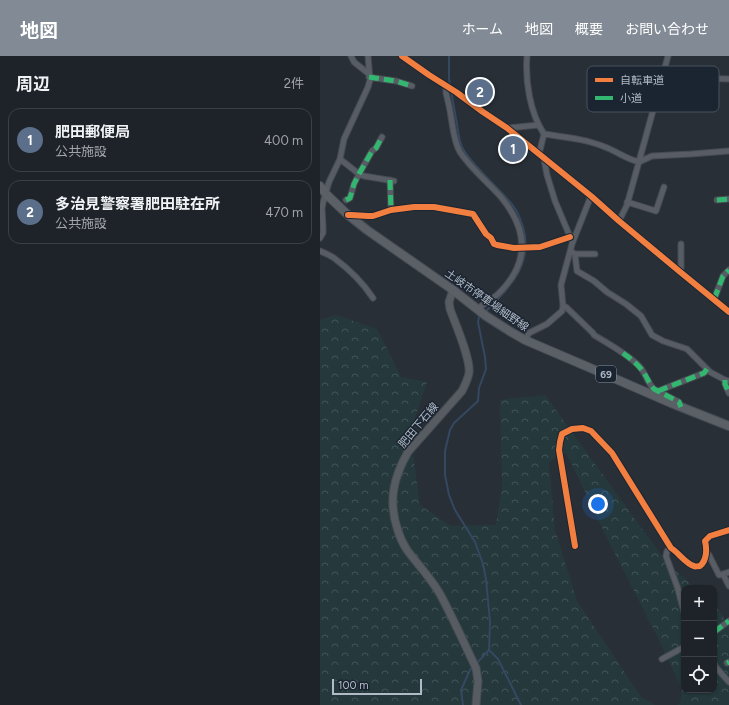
<!DOCTYPE html>
<html lang="ja">
<head>
<meta charset="utf-8">
<style>
  body { margin:0; font-family:Figtree,"Noto Sans JP",sans-serif; background:#262b31; color:#f1f3f6 }
  .controls { position:absolute; right:12px; bottom:12px; display:grid; overflow:hidden; border-radius:8px; box-shadow:0 1px 3px #0004 }
  .controls button { width:36px; height:36px; display:grid; place-items:center; padding:0; border:0; border-bottom:1px solid #3c4046; background:#1e2329; color:#f1f3f6; font:20px sans-serif }
  .scale { position:absolute; left:12px; bottom:10px; width:90px; box-sizing:border-box; padding-left:4px; border:2px solid #b1bbc8; border-top:0; font-size:11px; line-height:14px; white-space:nowrap; color:#b1bbc8; -webkit-text-stroke:3px #1b2531; paint-order:stroke }
  .you { position:absolute; left:278px; top:448px; width:14px; height:14px; margin:-10px; border:3px solid #fff; border-radius:50%; background:#1a73e8; box-shadow:0 0 0 6px #1a73e833 }
  .badge { display:grid; place-items:center; width:26px; height:26px; border-radius:50%; background:#818a95; color:#fff; font-size:13px; font-weight:700 }
  .pin { position:absolute; translate:-50% -50%; border:2px solid #fff; box-shadow:0 1px 4px #0006 }
  .list { margin:0; padding:0; list-style:none }
  h2 { display:flex; justify-content:space-between; align-items:center; height:52px; margin:0; padding:0 16px; font-size:17px }
  h2 small { font-size:13px; font-weight:400; color:#a1a4a8 }
  .list li { display:grid; grid-template-columns:26px 1fr auto; gap:12px; align-items:center; box-sizing:border-box; height:64px; margin:0 8px 8px; padding:0 8px; border:1px solid #3c4046; border-radius:12px }
  .list b { display:block; font-size:15px; white-space:nowrap }
  .list p { margin:0; font-size:13px; white-space:nowrap; color:#a1a4a8 }
  .list em { font-size:13px; font-style:normal; color:#a1a4a8 }
  .icon { flex:none; width:22px; height:22px; fill:none; stroke:currentColor; stroke-width:2; stroke-linecap:round; stroke-linejoin:round }
  .map { position:relative; flex:none; width:409px; height:649px; overflow:hidden }
  header { display:flex; align-items:center; gap:24px; box-sizing:border-box; height:56px; padding:0 20px; background:#818a95; color:#fff }
  header strong { font-size:19px }
  nav { display:flex; gap:22px; margin-inline-start:auto; font-size:14px }
  main { display:flex }
  aside { flex:1; background:#1e2329 }
  .map>svg:first-child { display:block }
  .forest { fill:url(#forest-crowns) }
  .lines { fill:none; stroke-linecap:round; stroke-linejoin:round }
  .stream { stroke:#344861; stroke-width:2 }
  .minor-casing { stroke:#464b51; stroke-width:7 }
  .secondary-casing { stroke:#464b51; stroke-width:9 }
  .primary-casing { stroke:#454b53; stroke-width:10 }
  .minor { stroke:#585d65; stroke-width:5 }
  .secondary { stroke:#575c63; stroke-width:7 }
  .primary { stroke:#5b5f66; stroke-width:8 }
  .quiet { stroke:#33b770; stroke-width:5; stroke-dasharray:10 5; stroke-linecap:butt }
  .cycleway-casing { stroke:#1b2531; stroke-width:8 }
  .cycleway { stroke:#f27e40; stroke-width:6 }
  .labels { text-anchor:middle; stroke-width:3; stroke-linejoin:round; paint-order:stroke }
  .shield { fill:#1b2531; stroke:#848e9b; stroke-width:1 }
  .shield-label { font-size:10px; font-weight:bold; fill:#b1bbc8 }
  .street-label { font-size:11px; fill:#b1bbc8; stroke:#1b2531 }
  .key { fill:#1b2531; stroke:#48525e; stroke-width:1 }
  .key-label { font-size:11px; fill:#b1bbc8 }
</style>
</head>
<body>
<header>
<strong>地図</strong>
<nav><a>ホーム</a><a>地図</a><a>概要</a><a>お問い合わせ</a></nav>
</header>
<main>
<aside>
<h2>周辺<small>2件</small></h2>
<ul class="list">
<li><span class="badge" style="background:#5c6f8a">1</span><div><b>肥田郵便局</b><p>公共施設</p></div><em>400 m</em></li>
<li><span class="badge" style="background:#5c6f8a">2</span><div><b>多治見警察署肥田駐在所</b><p>公共施設</p></div><em>470 m</em></li>
</ul>
</aside>
<div class="map">
<svg width="409" height="649" viewBox="0 0 409 649">
  <defs>
    <pattern id="forest-crowns" width="20" height="18" patternUnits="userSpaceOnUse"><rect width="20" height="18" fill="#25393d"/><path d="M2 6a3 3 0 1 1 6 0M12 15a3 3 0 1 1 6 0" fill="none" stroke="#425458"/></pattern>
  </defs>
  <rect width="100%" height="100%" fill="#282f37"/>
  <path class="forest" d="M 16,259 L 57,273 L 81,321 L 107,326 L 90,376 L 100,449 L 131,470 L 176,469 L 182,430 L 180,344 L 225,339 L 315,463 L 347,507 L 375,532 L 364,532 L 364,634 L 394,634 L 394,548 L 409,569 L 409,649 L 357,649 L 360,647 L 362,633 L 339,584 L 287,482 L 247,398 L 240,397 L 229,407 L 235,474 L 257,545 L 321,641 L 335,649 L 0,649 L 0,264 Z"/>
  <g class="lines">
    <path class="stream" d="M 129,0 L 129,22 L 130,30
      M 131,34 C 133,46 135,57 137,68 C 138,75 139,84 142,91 C 149,105 167,121 178,133 C 184,139 191,146 196,154 C 199,159 201,165 203,171 C 214,208 189,233 164,257
      M 169,594 L 178,603 L 201,649
      M 156,608 L 169,594 L 170,566 L 166,523 L 163,508 L 155,486 L 135,454 L 129,439 L 125,419 L 125,395 L 130,374 L 134,367 L 158,345 L 159,332 L 166,313 L 165,301 L 158,266 L 159,261 L 160,259
      M 143,649 L 141,634 L 150,614 L 153,611"/>
    <defs>
      <path id="minor" d="M 31,0 L 34,6 L 49,18
        M 82,0 L 109,19 L 136,36 L 163,56 L 187,72 L 271,140 L 299,165 L 359,215 L 409,256
        M 207,0 C 205,25 210,57 224,78 L 219,98
        M 49,21 L 55,22 L 76,25 L 92,30
        M 343,21 L 409,23
        M 126,30 L 126,37 C 128,45 130,53 131,61 C 133,72 134,86 140,96 C 151,113 168,126 181,141 C 209,175 210,208 177,239 C 171,244 164,248 157,253
        M 187,72 L 218,69
        M 224,78 C 244,81 266,83 285,91 C 296,95 306,103 319,106 L 332,100 L 371,98 L 409,95
        M 20,103 L 39,118 L 44,120 L 74,125
        M 224,103 L 227,119 L 235,145 L 251,183
        M 70,124 L 71,154
        M 26,144 L 30,142 L 34,128 L 39,118 L 52,95 L 56,92 L 62,81
        M 397,144 L 409,143
        M 307,146 L 336,155 L 344,131
        M 29,159 L 31,159 L 48,160 L 53,160 L 71,154 L 94,151 L 114,151 L 153,158 L 166,178 L 171,182 L 174,188 L 177,189 L 194,192 L 220,191 L 250,181
        M 299,165 L 307,149 L 348,0
        M 0,182 L 3,177 L 3,171 L 2,152 L 3,147 L 9,126 L 20,103 L 24,83 L 48,31 L 50,24 L 48,0
        M 0,195 C 5,197 10,199 14,202 C 29,213 43,227 53,242
        M 252,196 L 255,198 L 275,198
        M 255,198 L 257,215 L 274,225 L 287,236 L 306,248 L 321,260 L 332,279 L 343,285 L 367,293 L 390,316 L 405,324 L 409,325
        M 359,215 L 361,212 L 361,188
        M 393,242 L 395,241 L 403,220 L 409,214
        M 243,250 L 246,251 L 273,277 L 274,279 C 290,289 306,297 319,310 C 326,317 327,327 334,333 L 359,346 L 361,351
        M 205,284 L 209,277 L 227,268 L 242,255 L 243,250 L 241,229 L 252,188 L 271,140
        M 405,324 L 405,328 L 409,337
        M 338,335 L 384,317 L 387,313
        M 255,490 L 239,394 L 240,386 L 242,378 L 252,373 L 263,372 L 271,375 L 292,397 L 351,492 C 358,496 366,508 374,510 C 374,511 380,510 380,510 C 387,504 387,493 385,485 L 390,480 L 409,474
        M 351,492 L 347,495 L 346,500 L 358,533 L 364,556
        M 386,496 L 389,499 L 399,519 L 400,519 L 409,516
        M 403,518 L 409,530
        M 394,576 L 409,565
        M 342,603 L 364,591
        M 407,607 L 409,606
        M 394,609 L 409,626"/>
      <path id="secondary" d="M 133,234 L 129,246 L 130,253 C 135,267 151,303 149,317 C 148,323 145,329 142,335 L 88,396 C 73,422 68,446 78,475 C 80,481 83,488 87,494 C 98,509 111,522 120,538 C 133,562 144,587 156,612 L 158,625 L 156,649"/>
      <path id="primary" d="M 0,130 L 6,138 L 27,158 L 47,174 L 133,234 L 166,260 L 191,276 L 205,284 L 275,314 L 351,347 L 409,370"/>
    </defs>
    <use href="#minor" class="minor-casing"/>
    <use href="#secondary" class="secondary-casing"/>
    <use href="#primary" class="primary-casing"/>
    <use href="#minor" class="minor"/>
    <use href="#secondary" class="secondary"/>
    <use href="#primary" class="primary"/>
    <path class="quiet" d="M 49,21 L 55,22 L 76,25 L 92,30
      M 70,124 L 71,154
      M 26,144 L 30,142 L 34,128 L 39,118 L 52,95 L 56,92 L 62,81
      M 397,144 L 409,143
      M 393,242 L 395,241 L 403,220 L 409,214
      M 303,297 C 311,303 319,309 324,317 C 328,323 330,329 334,333 L 359,346 L 361,351
      M 405,324 L 405,328 L 409,337
      M 338,335 L 384,317 L 387,313
      M 394,576 L 409,565
      M 407,607 L 409,606"/>
    <defs>
      <path id="cycleway" d="M 82,0 L 109,19 L 136,36 L 163,56 L 187,72 L 271,140 L 299,165 L 359,215 L 409,256
        M 28,159 L 31,159 L 48,160 L 53,160 L 71,154 L 94,151 L 114,151 L 153,158 L 166,178 L 171,182 L 174,188 L 177,189 L 194,192 L 220,191 L 250,181
        M 255,490 L 239,394 L 240,386 L 242,378 L 252,373 L 263,372 L 271,375 L 292,397 L 351,492 C 358,496 366,508 374,510 C 374,511 380,510 380,510 C 387,504 387,493 385,485 L 390,480 L 409,474"/>
    </defs>
    <use href="#cycleway" class="cycleway-casing"/>
    <use href="#cycleway" class="cycleway"/>
  </g>
  <g class="labels">
    <rect class="shield" x="276" y="310" width="20" height="16" rx="3"/>
    <g class="shield-label">
      <text x="286" y="322">69</text>
    </g>
    <g class="street-label">
      <text transform="translate(167 244) rotate(35)" y="4">土岐市停車場細野線</text>
      <text transform="translate(98 369) rotate(-50)" y="4">肥田下石線</text>
    </g>
  </g>
  <rect x="267" y="10" width="132" height="46" rx="6" class="key"/>
  <rect x="275" y="22" width="18" height="4" fill="#f27e40"/>
  <rect x="275" y="40" width="18" height="4" fill="#33b770"/>
  <g class="key-label">
    <text x="300" y="28">自転車道</text>
    <text x="300" y="46">小道</text>
  </g>
</svg>
<div class="controls">
<button>+</button>
<button>−</button>
<button><svg class="icon" aria-label="locate" viewBox="0 0 24 24"><circle cx="12" cy="12" r="6"/><path d="M12 2v4M12 18v4M2 12h4M18 12h4"/></svg></button>
</div>
<div class="scale">100 m</div>
<div class="you"></div>
<div class="pin badge" style="left:193px;top:93px;background:#5c6f8a">1</div>
<div class="pin badge" style="left:160px;top:36px;background:#5c6f8a">2</div>
</div>
</main>
</body>
</html>
